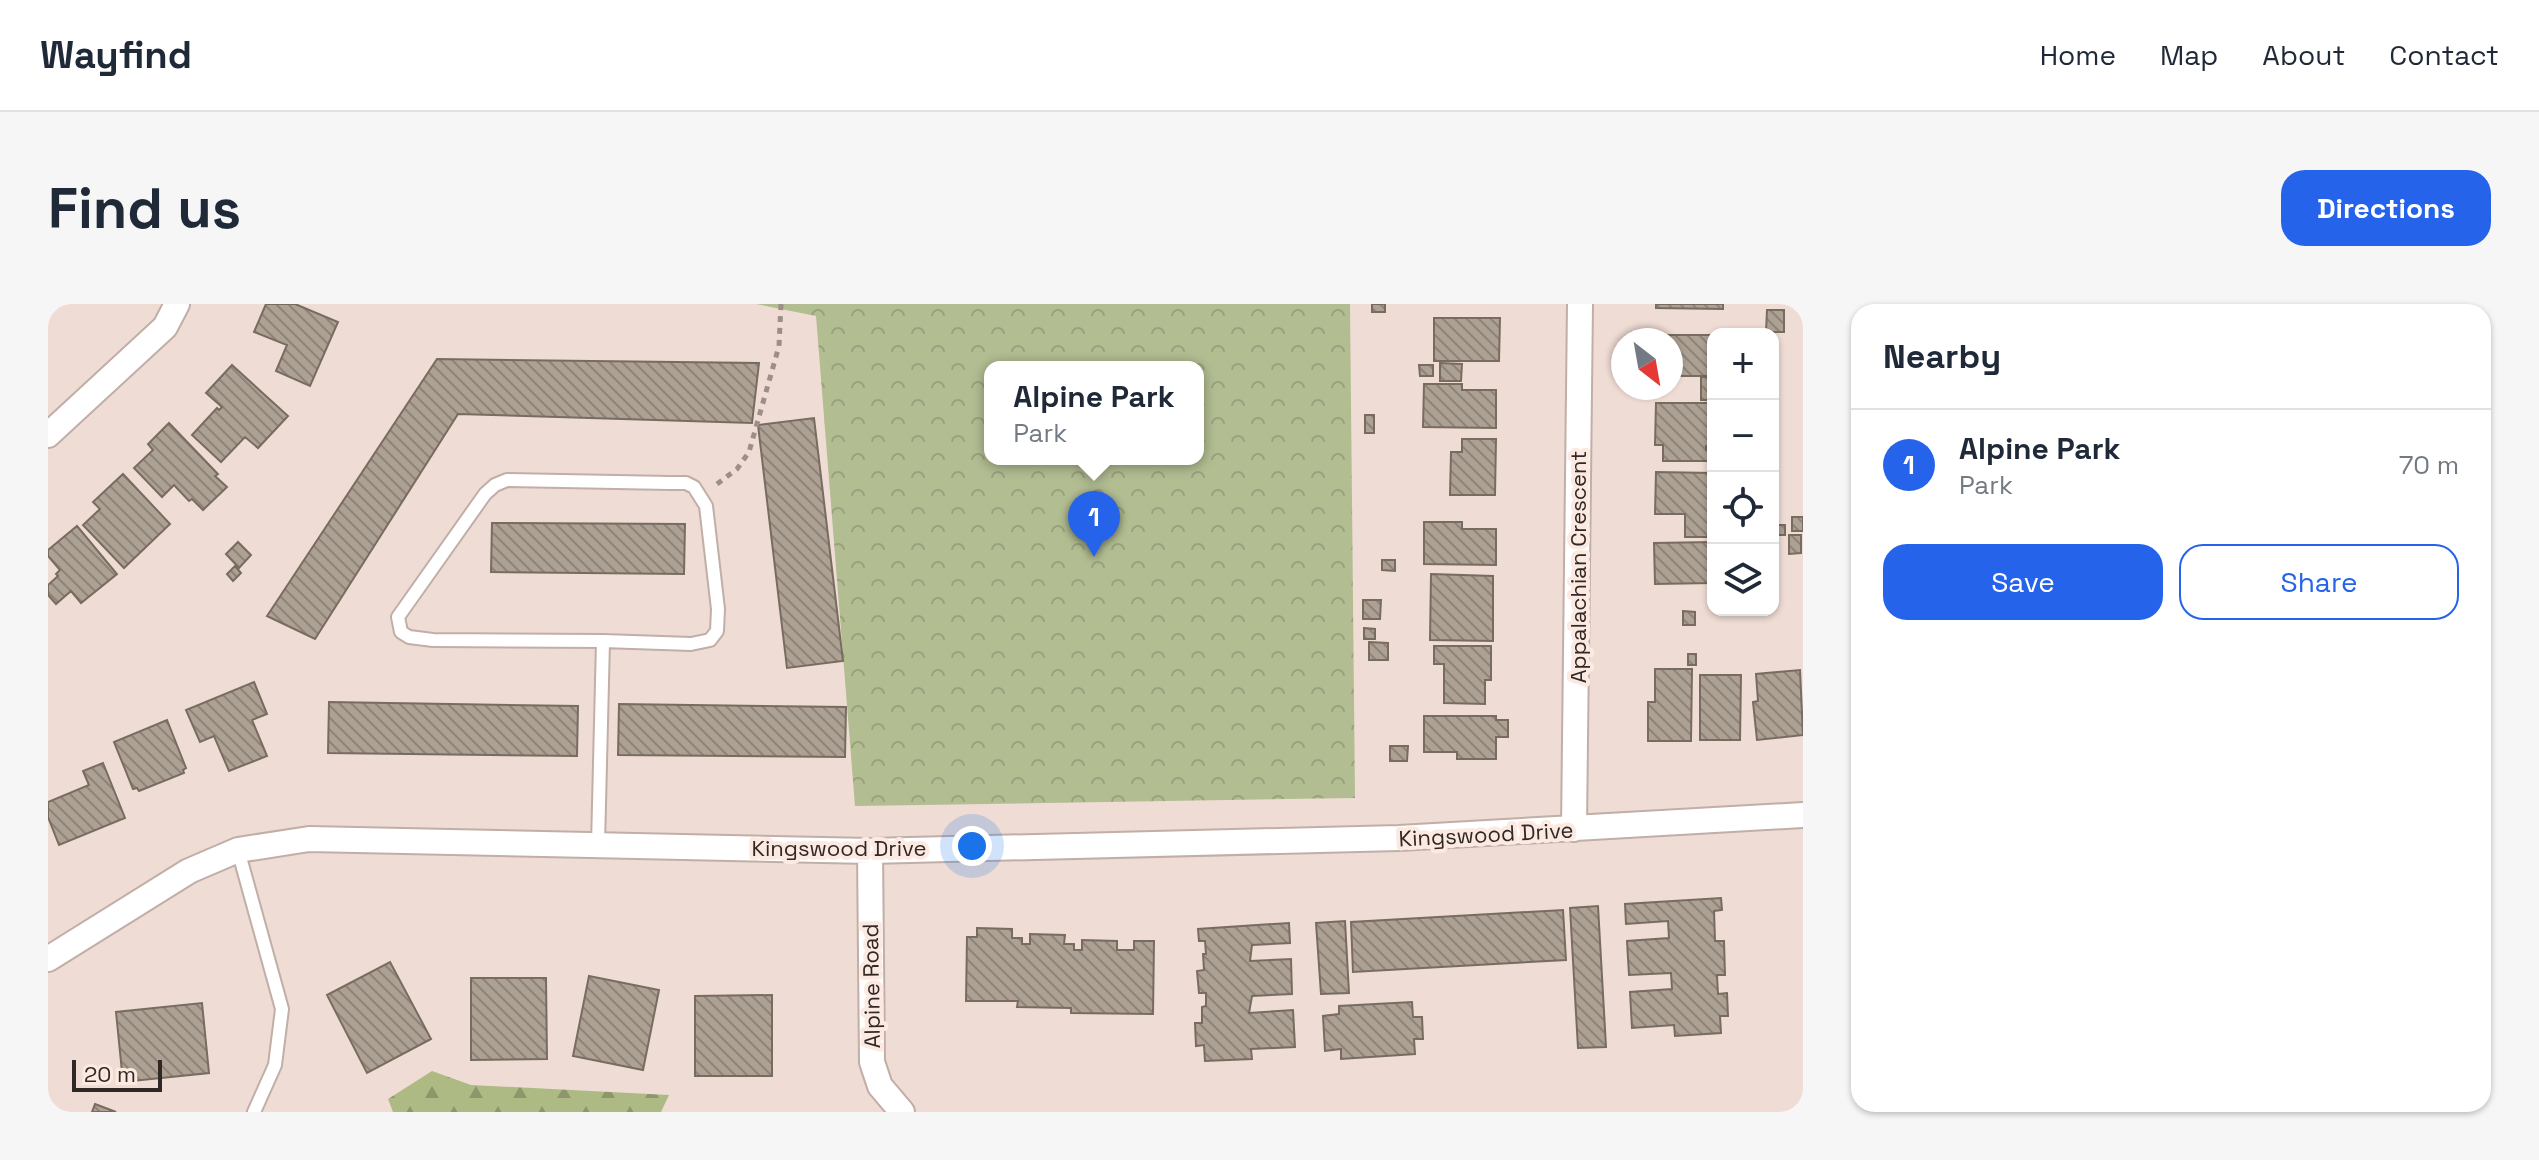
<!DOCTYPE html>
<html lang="en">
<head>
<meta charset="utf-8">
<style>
  body { margin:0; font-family:"Space Grotesk",sans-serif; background:#f6f6f7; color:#1f2937 }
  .controls { position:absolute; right:24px; top:24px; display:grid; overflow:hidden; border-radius:16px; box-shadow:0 2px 6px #0004 }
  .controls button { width:72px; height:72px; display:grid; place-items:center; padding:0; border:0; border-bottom:2px solid #e0e1e3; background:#fff; color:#1f2937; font:40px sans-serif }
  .compass { position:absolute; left:1563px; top:24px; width:72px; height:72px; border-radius:50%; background:#fff; box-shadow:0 2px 6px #0004; rotate:149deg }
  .scale { position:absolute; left:24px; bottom:20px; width:90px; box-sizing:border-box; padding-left:8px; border:4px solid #302825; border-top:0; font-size:22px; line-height:28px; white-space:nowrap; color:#302825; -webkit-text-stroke:6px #fce9e1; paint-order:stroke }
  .you { position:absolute; left:924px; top:542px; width:28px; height:28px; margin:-20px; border:6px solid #fff; border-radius:50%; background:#1a73e8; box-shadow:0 0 0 12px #1a73e833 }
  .badge { display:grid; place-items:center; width:52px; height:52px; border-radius:50%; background:#2563eb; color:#fff; font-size:26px; font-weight:700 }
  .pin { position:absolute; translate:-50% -66px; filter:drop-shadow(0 2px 4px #0008) }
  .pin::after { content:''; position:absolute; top:42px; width:28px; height:24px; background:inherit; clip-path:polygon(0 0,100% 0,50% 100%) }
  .popup { position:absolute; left:936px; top:57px; width:220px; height:104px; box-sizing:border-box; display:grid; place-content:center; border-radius:16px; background:#fff; filter:drop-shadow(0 2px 6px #0005); font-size:26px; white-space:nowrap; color:#747a83 }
  .popup b { font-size:30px; color:#1f2937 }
  .popup::after { content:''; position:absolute; left:50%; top:100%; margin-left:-16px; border:16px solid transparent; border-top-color:#fff }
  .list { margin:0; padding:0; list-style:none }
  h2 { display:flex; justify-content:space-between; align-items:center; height:104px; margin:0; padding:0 32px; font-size:34px }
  h2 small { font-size:26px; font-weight:400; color:#747a83 }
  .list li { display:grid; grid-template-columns:52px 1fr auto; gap:24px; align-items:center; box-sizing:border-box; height:112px; padding:0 32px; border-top:2px solid #e0e1e3 }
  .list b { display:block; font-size:30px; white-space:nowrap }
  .list p { margin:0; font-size:26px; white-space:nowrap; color:#747a83 }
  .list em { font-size:26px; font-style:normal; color:#747a83 }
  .actions { display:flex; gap:16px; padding:24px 32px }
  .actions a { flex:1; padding:18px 0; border:2px solid #2563eb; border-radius:24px; text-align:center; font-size:28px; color:#2563eb }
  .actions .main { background:#2563eb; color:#fff }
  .icon { flex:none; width:44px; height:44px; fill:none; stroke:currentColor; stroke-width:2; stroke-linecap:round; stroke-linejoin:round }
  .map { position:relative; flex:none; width:1755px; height:808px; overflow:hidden; border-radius:24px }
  header { display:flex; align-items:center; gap:48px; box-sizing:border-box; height:112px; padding:0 40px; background:#fff; border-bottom:2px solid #e0e1e3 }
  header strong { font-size:38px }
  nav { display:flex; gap:44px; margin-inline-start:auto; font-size:28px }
  .intro { display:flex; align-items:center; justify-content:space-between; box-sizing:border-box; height:192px; padding:0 48px }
  h1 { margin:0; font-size:56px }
  .button { padding:20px 36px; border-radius:24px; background:#2563eb; color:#fff; font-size:28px; font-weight:700 }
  main { display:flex; gap:48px; padding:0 48px }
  aside { flex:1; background:#fff; border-radius:24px; box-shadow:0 2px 6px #0004 }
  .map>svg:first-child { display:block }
  .forest { fill:url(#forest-firs) }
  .park { fill:url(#park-crowns); fill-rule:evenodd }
  .building { fill:url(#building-back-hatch); stroke:#786c60; stroke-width:2 }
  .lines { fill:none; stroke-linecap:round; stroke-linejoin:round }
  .lane-casing { stroke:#c1aea7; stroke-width:16 }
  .street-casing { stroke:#c1aea7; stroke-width:28 }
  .path { stroke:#9d8e89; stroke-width:5; stroke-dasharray:6 6; stroke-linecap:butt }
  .lane { stroke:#fff; stroke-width:12 }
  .street { stroke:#fff; stroke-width:24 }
  .labels { text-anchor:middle; stroke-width:8; stroke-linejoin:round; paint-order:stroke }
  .street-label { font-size:22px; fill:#302825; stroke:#fce9e1 }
</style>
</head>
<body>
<header>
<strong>Wayfind</strong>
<nav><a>Home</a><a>Map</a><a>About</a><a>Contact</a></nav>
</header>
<div class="intro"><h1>Find us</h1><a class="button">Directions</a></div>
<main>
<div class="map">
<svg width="1755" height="808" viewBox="0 0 1755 808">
  <defs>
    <pattern id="forest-firs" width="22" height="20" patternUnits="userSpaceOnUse" patternTransform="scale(2)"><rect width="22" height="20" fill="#adba83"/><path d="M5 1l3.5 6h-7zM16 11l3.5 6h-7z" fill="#8d976b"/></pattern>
    <pattern id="park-crowns" width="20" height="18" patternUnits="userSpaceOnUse" patternTransform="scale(2)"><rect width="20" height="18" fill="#b2bd92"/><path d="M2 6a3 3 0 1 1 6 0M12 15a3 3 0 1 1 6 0" fill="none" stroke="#99a27e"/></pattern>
    <pattern id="building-back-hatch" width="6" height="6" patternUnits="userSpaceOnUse" patternTransform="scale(2)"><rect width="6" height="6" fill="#ada193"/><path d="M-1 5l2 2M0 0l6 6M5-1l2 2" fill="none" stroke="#8d8378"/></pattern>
  </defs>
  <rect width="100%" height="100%" fill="#efdcd4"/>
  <path class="forest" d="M 384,767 L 423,781 L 621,791 L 613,808 L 345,808 L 340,795 Z"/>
  <path class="park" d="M 708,0 L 1302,0 L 1307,494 L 807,502 L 768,12 ZM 942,63 L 1150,63 L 1150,155 L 942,155 Z"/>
  <path class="building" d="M 218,0 L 247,0 L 290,18 L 262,82 L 228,67 L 239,41 L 206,28 Z
    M 1324,0 L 1337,0 L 1337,8 L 1324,8 Z
    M 1608,0 L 1675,0 L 1675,5 L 1608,4 Z
    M 1719,6 L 1736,6 L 1736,28 L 1718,28 Z
    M 1386,14 L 1452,14 L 1451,57 L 1386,57 Z
    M 1608,31 L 1665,31 L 1665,72 L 1623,72 L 1623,36 L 1608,36 Z
    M 389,55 L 711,59 L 704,119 L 410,110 L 267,335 L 219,312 Z
    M 1392,59 L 1414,60 L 1413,77 L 1392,77 Z
    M 184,61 L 240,112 L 210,144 L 197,133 L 173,158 L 144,131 L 169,104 L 171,106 L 174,103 L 158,89 Z
    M 1371,61 L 1385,61 L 1385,72 L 1372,72 Z
    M 1653,73 L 1665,73 L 1665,96 L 1653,96 Z
    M 1376,80 L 1414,80 L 1414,86 L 1448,86 L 1448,124 L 1375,123 Z
    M 1608,99 L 1665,99 L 1665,142 L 1658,142 L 1658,146 L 1665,146 L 1665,157 L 1615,157 L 1615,141 L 1607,141 Z
    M 1317,111 L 1326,111 L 1326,129 L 1317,129 Z
    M 766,114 L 795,357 L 739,364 L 710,121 Z
    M 121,119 L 170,170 L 167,172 L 179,183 L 155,206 L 144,195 L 141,197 L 126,181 L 114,193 L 86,164 L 105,146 L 100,140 Z
    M 1414,135 L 1448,135 L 1447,191 L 1402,191 L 1403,148 L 1414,148 Z
    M 1608,168 L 1665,169 L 1665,233 L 1637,233 L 1637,210 L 1607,210 Z
    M 75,170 L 122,220 L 76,264 L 35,221 L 52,205 L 45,198 Z
    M 1744,213 L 1755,213 L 1755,227 L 1744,227 Z
    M 1376,218 L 1414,218 L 1414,225 L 1448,225 L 1448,261 L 1376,260 Z
    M 444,219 L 637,220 L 636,270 L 443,268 Z
    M 1725,221 L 1737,221 L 1737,231 L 1725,231 Z
    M 29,222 L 69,270 L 33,299 L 23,287 L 8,300 L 0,291 L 0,281 L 10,272 L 8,270 L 12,266 L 0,252 L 0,246 Z
    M 1741,231 L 1753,231 L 1753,249 L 1741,250 Z
    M 190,238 L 203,251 L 191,264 L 178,250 Z
    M 1665,238 L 1665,279 L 1607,280 L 1606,239 Z
    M 1334,256 L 1347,256 L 1347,267 L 1334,266 Z
    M 187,262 L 193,269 L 185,277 L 179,270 Z
    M 1383,270 L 1445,272 L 1445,337 L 1382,336 Z
    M 1315,296 L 1333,296 L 1332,315 L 1315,315 Z
    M 1635,307 L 1647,308 L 1647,321 L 1635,321 Z
    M 1316,324 L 1327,325 L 1327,335 L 1316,335 Z
    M 1321,338 L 1340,339 L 1340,356 L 1321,356 Z
    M 1386,342 L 1443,342 L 1443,376 L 1437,376 L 1437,400 L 1396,399 L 1396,360 L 1386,360 Z
    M 1640,350 L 1648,350 L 1648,361 L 1640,361 Z
    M 1607,365 L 1644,365 L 1643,437 L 1600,437 L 1600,398 L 1607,398 Z
    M 1752,366 L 1755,431 L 1709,436 L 1705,398 L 1710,397 L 1708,370 Z
    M 1652,371 L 1693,371 L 1692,436 L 1652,436 Z
    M 206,378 L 219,410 L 204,416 L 219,452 L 181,467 L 166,432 L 152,438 L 138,406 Z
    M 281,398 L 530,402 L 529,452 L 280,449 Z
    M 571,400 L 798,403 L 797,453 L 570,451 Z
    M 1376,412 L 1448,412 L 1448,416 L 1460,416 L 1460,433 L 1448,433 L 1448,455 L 1409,455 L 1409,448 L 1376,448 Z
    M 119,416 L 138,464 L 135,466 L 136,469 L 91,487 L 89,484 L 85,485 L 66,438 Z
    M 1342,442 L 1360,442 L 1359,457 L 1342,457 Z
    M 55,459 L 77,514 L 11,541 L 0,513 L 0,498 L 41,481 L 35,467 Z
    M 1673,594 L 1674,606 L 1666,607 L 1667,637 L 1676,637 L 1677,671 L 1669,671 L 1670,690 L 1679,689 L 1680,712 L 1672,712 L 1673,729 L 1627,732 L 1626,721 L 1584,724 L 1582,688 L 1624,685 L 1623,669 L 1581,671 L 1579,637 L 1621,634 L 1620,617 L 1578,620 L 1577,600 Z
    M 1550,602 L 1558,743 L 1530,744 L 1522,604 Z
    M 1515,606 L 1518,656 L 1305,668 L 1303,618 Z
    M 1297,617 L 1301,689 L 1273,690 L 1268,619 Z
    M 1241,619 L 1242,639 L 1204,641 L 1202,657 L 1243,655 L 1244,690 L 1204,692 L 1201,709 L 1245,706 L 1247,743 L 1203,745 L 1204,755 L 1157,757 L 1156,741 L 1148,742 L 1147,719 L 1154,719 L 1154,703 L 1158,702 L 1158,689 L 1151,689 L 1149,667 L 1156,666 L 1155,650 L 1158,650 L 1157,637 L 1151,637 L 1150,625 Z
    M 929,624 L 964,625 L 964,634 L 974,634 L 974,640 L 982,640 L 982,630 L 1017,631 L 1016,640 L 1026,640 L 1026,646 L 1034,646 L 1034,636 L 1069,637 L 1069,646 L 1086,646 L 1086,637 L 1106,637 L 1105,710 L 1023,709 L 1023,704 L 969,703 L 970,697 L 918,697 L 919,633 L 929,633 Z
    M 342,658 L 383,735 L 319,769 L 279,691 Z
    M 541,672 L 611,686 L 595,766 L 525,752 Z
    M 423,674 L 498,674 L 499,755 L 423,756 Z
    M 724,691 L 724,772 L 647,772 L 647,692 Z
    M 1364,698 L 1365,713 L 1374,713 L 1375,735 L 1366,735 L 1367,750 L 1293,755 L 1293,745 L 1277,747 L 1275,712 L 1291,710 L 1291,702 Z
    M 154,699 L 161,769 L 75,778 L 68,708 Z
    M 47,800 L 68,808 L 44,808 Z"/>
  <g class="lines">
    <defs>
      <path id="lane" d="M 550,541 L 555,337 L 385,336 L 361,333 L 353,328 L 350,313 L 437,190 L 447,181 L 459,176 L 622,179 L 638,179 L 646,183 L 658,202 L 670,305 L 669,327 L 662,336 L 643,340 L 555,337
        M 190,546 L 234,705 L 227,761 L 206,808"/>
      <path id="street" d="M 0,131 L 117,23 L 129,0
        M 1526,525 L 1532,0
        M 822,547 L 824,758 L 832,782 L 854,808
        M 0,655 L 141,567 L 190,546 L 261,535 L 822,547 L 1351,534 L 1755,511"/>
    </defs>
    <use href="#lane" class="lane-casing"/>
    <use href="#street" class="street-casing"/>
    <path class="path" d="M 669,180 L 689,165 L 701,148 L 731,42 L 733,0"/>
    <use href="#lane" class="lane"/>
    <use href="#street" class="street"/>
  </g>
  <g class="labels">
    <g class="street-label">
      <text transform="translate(1530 263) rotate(-90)" y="8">Appalachian Crescent</text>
      <text transform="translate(1438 530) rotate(-3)" y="8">Kingswood Drive</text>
      <text x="791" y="552">Kingswood Drive</text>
      <text transform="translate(823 682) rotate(-91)" y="8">Alpine Road</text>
    </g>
  </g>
</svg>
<div class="controls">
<button>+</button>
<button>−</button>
<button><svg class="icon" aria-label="locate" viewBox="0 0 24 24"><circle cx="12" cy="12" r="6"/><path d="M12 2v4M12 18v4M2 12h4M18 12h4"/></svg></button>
<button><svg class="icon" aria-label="layers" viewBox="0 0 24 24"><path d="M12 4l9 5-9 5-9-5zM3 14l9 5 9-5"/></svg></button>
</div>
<svg class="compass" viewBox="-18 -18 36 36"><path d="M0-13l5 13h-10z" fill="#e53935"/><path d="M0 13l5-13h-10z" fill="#747a83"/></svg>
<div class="scale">20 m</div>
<div class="you"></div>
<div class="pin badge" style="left:1046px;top:253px">1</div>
<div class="popup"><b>Alpine Park</b>Park</div>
</div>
<aside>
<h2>Nearby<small></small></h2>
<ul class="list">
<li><span class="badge">1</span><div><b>Alpine Park</b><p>Park</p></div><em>70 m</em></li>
</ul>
<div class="actions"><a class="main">Save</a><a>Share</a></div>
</aside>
</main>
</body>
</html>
